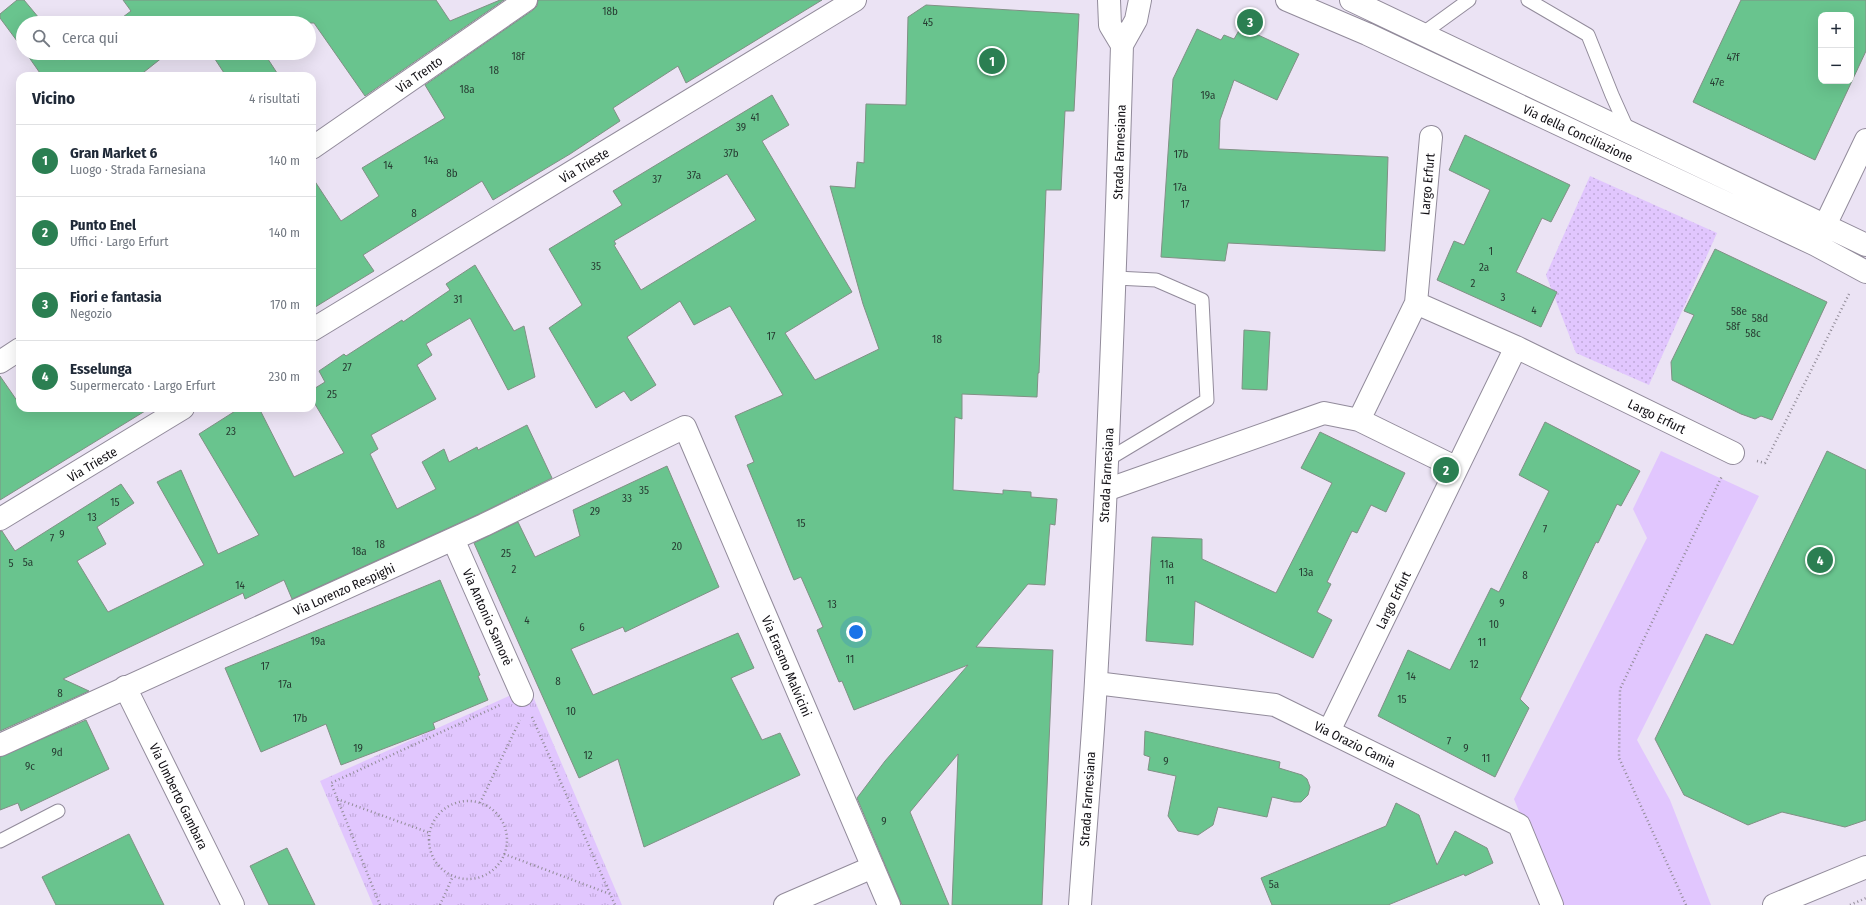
<!DOCTYPE html>
<html lang="it">
<head>
<meta charset="utf-8">
<style>
  body { margin:0; font-family:"Fira Sans Condensed",sans-serif; background:#f2f2f3; color:#1f2937 }
  .controls { position:absolute; right:12px; top:12px; display:grid; overflow:hidden; border-radius:8px; box-shadow:0 4px 16px #0002 }
  .controls button { width:36px; height:36px; display:grid; place-items:center; padding:0; border:0; border-bottom:1px solid #e0e1e3; background:#fff; color:#1f2937; font:20px sans-serif }
  .you { position:absolute; left:856px; top:632px; width:14px; height:14px; margin:-10px; border:3px solid #fff; border-radius:50%; background:#1a73e8; box-shadow:0 0 0 6px #1a73e833 }
  .badge { display:grid; place-items:center; width:26px; height:26px; border-radius:50%; background:#2b7f52; color:#fff; font-size:13px; font-weight:700 }
  .pin { position:absolute; translate:-50% -50%; border:2px solid #fff; box-shadow:0 1px 4px #0006 }
  .list { margin:0; padding:0; list-style:none }
  h2 { display:flex; justify-content:space-between; align-items:center; height:52px; margin:0; padding:0 16px; font-size:17px }
  h2 small { font-size:13px; font-weight:400; color:#747a83 }
  .list li { display:grid; grid-template-columns:26px 1fr auto; gap:12px; align-items:center; box-sizing:border-box; height:72px; padding:0 16px; border-top:1px solid #e0e1e3 }
  .list b { display:block; font-size:15px; white-space:nowrap }
  .list p { margin:0; font-size:13px; white-space:nowrap; color:#747a83 }
  .list em { font-size:13px; font-style:normal; color:#747a83 }
  .icon { flex:none; width:22px; height:22px; fill:none; stroke:currentColor; stroke-width:2; stroke-linecap:round; stroke-linejoin:round }
  .map { position:relative; flex:none; width:1866px; height:905px; overflow:hidden }
  .search { position:absolute; background:#fff; box-shadow:0 4px 16px #0002; left:16px; top:16px; width:300px; height:44px; display:flex; align-items:center; gap:10px; box-sizing:border-box; padding:0 14px; border-radius:22px; color:#747a83; font-size:15px }
  .panel { position:absolute; background:#fff; box-shadow:0 4px 16px #0002; left:16px; top:72px; width:300px; height:340px; border-radius:12px }
  .map>svg:first-child { display:block }
  .grass { fill:url(#grass-dots) }
  .park { fill:url(#park-tufts) }
  .garden { fill:#e1c6fe }
  .building { fill:#69c48e; stroke:#809085; fill-rule:evenodd }
  .lines { fill:none; stroke-linecap:round; stroke-linejoin:round }
  .lane-casing { stroke:#928b9b; stroke-width:15 }
  .street-casing { stroke:#928b9b; stroke-width:24 }
  .secondary-casing { stroke:#928b9b; stroke-width:24 }
  .path { stroke:#918b97; stroke-width:2.5; stroke-dasharray:1 3; stroke-linecap:butt }
  .lane { stroke:#fff; stroke-width:13 }
  .street { stroke:#fff; stroke-width:22 }
  .secondary { stroke:#fff; stroke-width:22 }
  .labels { text-anchor:middle; stroke-width:4; stroke-linejoin:round; paint-order:stroke }
  .number-label { font-size:11px; fill:#283d33 }
  .street-label { font-size:13px; fill:#121015; stroke:#fff }
</style>
</head>
<body>
<div class="map">
<svg width="1866" height="905" viewBox="0 0 1866 905">
  <defs>
    <pattern id="grass-dots" width="8" height="8" patternUnits="userSpaceOnUse"><rect width="8" height="8" fill="#e1c6fe"/><path d="M2 2h.1M6 6h.1" fill="none" stroke="#c0a9d9" stroke-width="1.8" stroke-linecap="round"/></pattern>
    <pattern id="park-tufts" width="24" height="20" patternUnits="userSpaceOnUse"><rect width="24" height="20" fill="#e1c6fe"/><path d="M3 7l-1-3M5 7V3M7 7l1-3M15 17l-1-3M17 17v-4M19 17l1-3" fill="none" stroke="#c0a9d9"/></pattern>
  </defs>
  <rect width="100%" height="100%" fill="#ebe3f4"/>
  <path class="grass" d="M 1590,176 L 1717,233 L 1649,385 L 1576,353 L 1546,275 Z"/>
  <path class="park" d="M 529,687 L 622,905 L 373,905 L 320,781 Z"/>
  <path class="garden" d="M 1661,451 L 1759,496 L 1637,740 L 1670,800 L 1711,905 L 1558,905 L 1514,799 L 1647,538 L 1633,509 Z"/>
  <path class="building" d="M 17,0 L 24,0 L 39,18 L 35,21 L 36,23 L 23,23 L 23,49 L 0,18 L 0,14 Z
    M 123,0 L 436,0 L 450,21 L 500,0 L 504,0 L 365,96 L 314,23 L 115,23 L 131,11 Z
    M 538,0 L 822,0 L 686,83 L 678,66 L 613,108 L 620,121 L 570,154 L 493,200 L 482,181 L 363,255 L 374,271 L 312,309 L 312,177 L 341,221 L 379,196 L 362,168 L 445,118 L 425,85 L 533,10 L 537,6 Z
    M 1741,0 L 1866,0 L 1866,51 L 1815,160 L 1693,102 ZM 1821,15 L 1851,15 L 1851,81 L 1821,81 Z
    M 926,5 L 1079,14 L 1074,111 L 1065,111 L 1061,190 L 1046,190 L 1039,373 L 1038,373 L 1037,397 L 962,394 L 962,419 L 955,417 L 953,490 L 1003,494 L 1003,490 L 1031,492 L 1031,497 L 1057,499 L 1055,525 L 1050,524 L 1045,585 L 1028,584 L 976,647 L 1053,650 L 1042,905 L 952,905 L 958,754 L 910,812 L 949,905 L 902,905 L 857,798 L 885,761 L 968,665 L 854,710 L 842,681 L 839,682 L 817,630 L 823,627 L 801,577 L 794,580 L 747,465 L 754,462 L 735,416 L 783,395 L 730,306 L 694,325 L 680,301 L 627,337 L 656,385 L 631,401 L 624,391 L 596,408 L 549,328 L 582,305 L 549,249 L 622,205 L 613,191 L 772,95 L 789,125 L 762,141 L 852,292 L 785,333 L 815,380 L 879,349 L 863,304 L 830,186 L 855,188 L 857,162 L 864,163 L 866,104 L 906,105 L 908,17 ZM 727,174 L 756,220 L 641,290 L 614,245 L 616,244 L 614,241 Z
    M 1241,27 L 1299,54 L 1277,100 L 1234,80 L 1220,120 L 1219,149 L 1388,157 L 1385,251 L 1228,243 L 1225,261 L 1161,257 L 1173,79 L 1197,29 L 1221,40 L 1224,35 L 1234,39 Z
    M 26,53 L 59,53 L 64,60 L 74,53 L 168,53 L 139,76 L 42,76 Z
    M 211,53 L 264,53 L 279,76 L 226,76 Z
    M 1465,135 L 1570,185 L 1551,222 L 1542,218 L 1516,272 L 1557,292 L 1541,327 L 1437,280 L 1454,241 L 1464,245 L 1490,190 L 1449,170 Z
    M 1715,249 L 1827,302 L 1772,420 L 1761,416 L 1755,419 L 1741,414 L 1672,380 L 1671,362 L 1694,315 L 1684,311 Z
    M 475,265 L 514,331 L 524,326 L 535,377 L 508,390 L 470,318 L 426,344 L 432,355 L 417,365 L 436,399 L 371,435 L 378,449 L 370,454 L 397,509 L 436,489 L 422,462 L 444,449 L 449,462 L 477,447 L 478,450 L 527,425 L 552,478 L 479,514 L 292,599 L 284,580 L 245,599 L 243,593 L 63,679 L 89,691 L 0,731 L 0,531 L 2,531 L 15,551 L 121,484 L 134,503 L 97,527 L 106,544 L 77,561 L 108,612 L 204,565 L 157,482 L 181,470 L 218,554 L 259,535 L 199,434 L 240,408 L 259,408 L 294,477 L 344,453 L 312,399 L 312,390 L 325,382 L 319,371 L 344,354 L 346,356 L 402,320 L 403,322 L 450,290 L 446,284 Z
    M 1244,330 L 1270,332 L 1267,390 L 1242,389 Z
    M 0,376 L 20,405 L 20,408 L 150,408 L 0,500 Z
    M 1545,422 L 1640,471 L 1621,506 L 1617,504 L 1598,543 L 1596,542 L 1520,699 L 1529,708 L 1495,777 L 1378,716 L 1408,650 L 1450,670 L 1491,588 L 1499,592 L 1549,491 L 1519,475 Z
    M 1320,432 L 1405,473 L 1386,512 L 1371,505 L 1357,533 L 1352,531 L 1327,582 L 1331,584 L 1317,612 L 1332,620 L 1313,658 L 1195,601 L 1193,645 L 1146,641 L 1152,537 L 1202,539 L 1202,559 L 1276,593 L 1332,483 L 1301,468 Z
    M 1827,451 L 1866,470 L 1866,820 L 1845,827 L 1782,812 L 1748,825 L 1684,795 L 1655,739 L 1706,634 L 1733,645 Z
    M 667,466 L 719,587 L 625,632 L 623,627 L 571,649 L 593,695 L 738,633 L 754,668 L 731,678 L 762,740 L 780,733 L 800,775 L 644,847 L 618,759 L 579,778 L 474,543 L 518,522 L 535,557 L 580,536 L 573,510 Z
    M 440,580 L 480,675 L 478,676 L 488,700 L 433,723 L 435,729 L 341,765 L 326,724 L 261,752 L 225,668 Z
    M 86,720 L 109,769 L 21,811 L 18,803 L 0,810 L 0,757 Z
    M 1145,731 L 1280,762 L 1279,768 L 1302,775 L 1307,779 L 1310,787 L 1308,795 L 1301,802 L 1294,802 L 1272,797 L 1267,817 L 1218,807 L 1213,825 L 1198,835 L 1178,831 L 1168,816 L 1176,776 L 1148,770 L 1150,757 L 1144,755 Z
    M 1396,803 L 1419,815 L 1437,865 L 1455,831 L 1487,848 L 1493,863 L 1465,876 L 1464,874 L 1388,905 L 1272,905 L 1261,878 L 1386,826 Z
    M 129,834 L 164,905 L 56,905 L 42,877 Z
    M 287,848 L 315,905 L 269,905 L 250,866 Z"/>
  <g class="lines">
    <defs>
      <path id="lane" d="M 1528,0 L 1588,35 L 1612,95 L 1629,133
        M 1422,34 L 1469,0
        M 1107,460 L 1207,400 L 1202,300 L 1156,280 L 1116,278
        M 0,841 L 58,811"/>
      <path id="street" d="M 312,148 L 526,0
        M 1817,242 L 1866,140
        M 1416,303 L 1431,137
        M 312,330 L 855,0
        M 0,362 L 20,349
        M 1359,420 L 1416,303 L 1516,347
        M 1106,490 L 1324,413 L 1359,420 L 1457,468
        M 0,519 L 183,408
        M 453,539 L 522,695
        M 1096,683 L 1275,705 L 1519,825 L 1552,905
        M 125,687 L 233,905
        M 1329,731 L 1516,347 L 1733,453
        M 0,745 L 484,525 L 685,427 L 889,905
        M 785,905 L 873,867
        M 1774,905 L 1866,867"/>
      <path id="secondary" d="M 1109,0 L 1110,25 L 1122,45
        M 1287,0 L 1367,34 L 1816,245 L 1866,272
        M 1351,0 L 1866,245
        M 1080,905 C 1085,830 1092,755 1096,681 C 1108,469 1116,257 1122,45 L 1136,20 L 1140,0"/>
    </defs>
    <use href="#lane" class="lane-casing"/>
    <use href="#street" class="street-casing"/>
    <use href="#secondary" class="secondary-casing"/>
    <path class="path" d="M 1757,461 L 1765,463 L 1850,292
      M 532,717 L 615,905
      M 337,799 L 430,833
      M429 840a39 39 0 1 1 78 0a39 39 0 1 1-78 0Z
      M 480,803 L 520,720
      M 504,854 L 610,894
      M 380,905 L 331,783 L 500,705
      M 440,905 L 453,876
      M 1686,905 L 1619,758 L 1620,689 L 1722,476
      M 1850,905 L 1866,898"/>
    <use href="#lane" class="lane"/>
    <use href="#street" class="street"/>
    <use href="#secondary" class="secondary"/>
  </g>
  <g class="labels">
    <g class="number-label">
      <text x="610" y="15">18b</text>
      <text x="928" y="26">45</text>
      <text x="518" y="60">18f</text>
      <text x="1733" y="61">47f</text>
      <text x="494" y="74">18</text>
      <text x="1717" y="86">47e</text>
      <text x="467" y="93">18a</text>
      <text x="1208" y="99">19a</text>
      <text x="755" y="121">41</text>
      <text x="741" y="131">39</text>
      <text x="731" y="157">37b</text>
      <text x="1181" y="158">17b</text>
      <text x="431" y="164">14a</text>
      <text x="388" y="169">14</text>
      <text x="452" y="177">8b</text>
      <text x="694" y="179">37a</text>
      <text x="657" y="183">37</text>
      <text x="1180" y="191">17a</text>
      <text x="1185" y="208">17</text>
      <text x="414" y="217">8</text>
      <text x="1491" y="255">1</text>
      <text x="596" y="270">35</text>
      <text x="1484" y="271">2a</text>
      <text x="1473" y="287">2</text>
      <text x="1503" y="301">3</text>
      <text x="458" y="303">31</text>
      <text x="1534" y="314">4</text>
      <text x="1739" y="315">58e</text>
      <text x="1760" y="322">58d</text>
      <text x="1733" y="330">58f</text>
      <text x="1753" y="337">58c</text>
      <text x="771" y="340">17</text>
      <text x="937" y="343">18</text>
      <text x="347" y="371">27</text>
      <text x="332" y="398">25</text>
      <text x="231" y="435">23</text>
      <text x="644" y="494">35</text>
      <text x="627" y="502">33</text>
      <text x="115" y="506">15</text>
      <text x="595" y="515">29</text>
      <text x="92" y="521">13</text>
      <text x="801" y="527">15</text>
      <text x="1545" y="533">7</text>
      <text x="62" y="538">9</text>
      <text x="52" y="542">7</text>
      <text x="380" y="548">18</text>
      <text x="677" y="550">20</text>
      <text x="359" y="555">18a</text>
      <text x="506" y="557">25</text>
      <text x="28" y="566">5a</text>
      <text x="11" y="567">5</text>
      <text x="1167" y="568">11a</text>
      <text x="514" y="573">2</text>
      <text x="1306" y="576">13a</text>
      <text x="1525" y="579">8</text>
      <text x="1170" y="584">11</text>
      <text x="240" y="589">14</text>
      <text x="1502" y="607">9</text>
      <text x="832" y="608">13</text>
      <text x="527" y="624">4</text>
      <text x="1494" y="628">10</text>
      <text x="582" y="631">6</text>
      <text x="318" y="645">19a</text>
      <text x="1482" y="646">11</text>
      <text x="850" y="663">11</text>
      <text x="1474" y="668">12</text>
      <text x="265" y="670">17</text>
      <text x="1411" y="680">14</text>
      <text x="558" y="685">8</text>
      <text x="285" y="688">17a</text>
      <text x="60" y="697">8</text>
      <text x="1402" y="703">15</text>
      <text x="571" y="715">10</text>
      <text x="300" y="722">17b</text>
      <text x="1449" y="745">7</text>
      <text x="358" y="752">19</text>
      <text x="1466" y="752">9</text>
      <text x="57" y="756">9d</text>
      <text x="588" y="759">12</text>
      <text x="1486" y="762">11</text>
      <text x="1166" y="765">9</text>
      <text x="30" y="770">9c</text>
      <text x="884" y="825">9</text>
      <text x="1274" y="888">5a</text>
    </g>
    <g class="street-label">
      <text transform="translate(419 74) rotate(-35)" y="5">Via Trento</text>
      <text transform="translate(1578 133) rotate(25)" y="5">Via della Conciliazione</text>
      <text transform="translate(1119 152) rotate(-88)" y="5">Strada Farnesiana</text>
      <text transform="translate(584 165) rotate(-31)" y="5">Via Trieste</text>
      <text transform="translate(1427 184) rotate(-85)" y="5">Largo Erfurt</text>
      <text transform="translate(1657 416) rotate(26)" y="5">Largo Erfurt</text>
      <text transform="translate(92 464) rotate(-31)" y="5">Via Trieste</text>
      <text transform="translate(1106 475) rotate(-87)" y="5">Strada Farnesiana</text>
      <text transform="translate(344 589) rotate(-24)" y="5">Via Lorenzo Respighi</text>
      <text transform="translate(1393 600) rotate(-64)" y="5">Largo Erfurt</text>
      <text transform="translate(488 617) rotate(66)" y="5">Via Antonio Samorè</text>
      <text transform="translate(787 666) rotate(67)" y="5">Via Erasmo Malvicini</text>
      <text transform="translate(1355 744) rotate(26)" y="5">Via Orazio Camia</text>
      <text transform="translate(179 796) rotate(64)" y="5">Via Umberto Gambara</text>
      <text transform="translate(1087 799) rotate(-86)" y="5">Strada Farnesiana</text>
    </g>
  </g>
</svg>
<div class="controls">
<button>+</button>
<button>−</button>
</div>
<div class="you"></div>
<div class="pin badge" style="left:992px;top:61px">1</div>
<div class="pin badge" style="left:1446px;top:470px">2</div>
<div class="pin badge" style="left:1250px;top:22px">3</div>
<div class="pin badge" style="left:1820px;top:560px">4</div>
<div class="search"><svg class="icon" aria-label="search" viewBox="0 0 24 24"><circle cx="10" cy="10" r="6"/><path d="M15 15l6 6"/></svg>Cerca qui</div>
<section class="panel">
<h2>Vicino<small>4 risultati</small></h2>
<ul class="list">
<li><span class="badge">1</span><div><b>Gran Market 6</b><p>Luogo · Strada Farnesiana</p></div><em>140 m</em></li>
<li><span class="badge">2</span><div><b>Punto Enel</b><p>Uffici · Largo Erfurt</p></div><em>140 m</em></li>
<li><span class="badge">3</span><div><b>Fiori e fantasia</b><p>Negozio</p></div><em>170 m</em></li>
<li><span class="badge">4</span><div><b>Esselunga</b><p>Supermercato · Largo Erfurt</p></div><em>230 m</em></li>
</ul>
</section>
</div>
</body>
</html>
